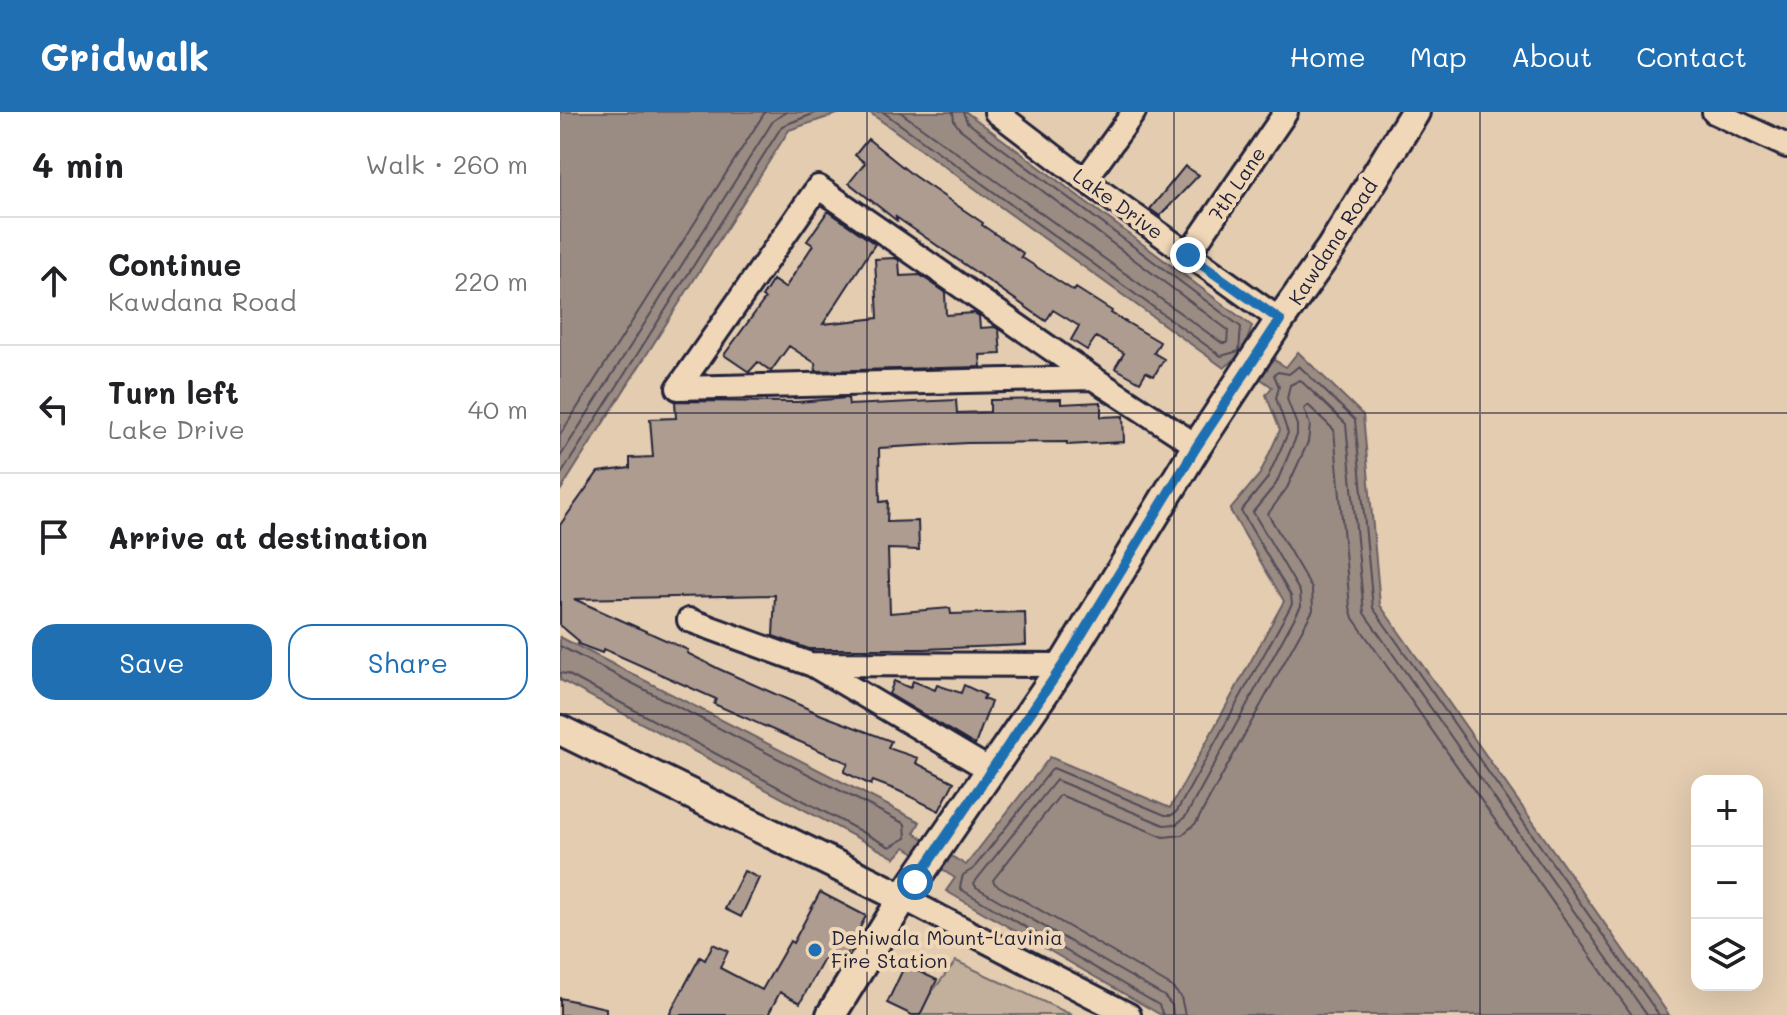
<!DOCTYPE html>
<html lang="en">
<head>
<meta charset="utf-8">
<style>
  body { margin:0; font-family:Mali,sans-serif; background:#f2f2f2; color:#202124 }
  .controls { position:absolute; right:24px; bottom:24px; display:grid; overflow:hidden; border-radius:16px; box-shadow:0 8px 32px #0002 }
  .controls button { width:72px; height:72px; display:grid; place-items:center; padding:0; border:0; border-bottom:2px solid #e0e0e0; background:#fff; color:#202124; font:40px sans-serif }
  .stop { position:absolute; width:24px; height:24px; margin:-18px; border:6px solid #1f6fb2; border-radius:50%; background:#fff }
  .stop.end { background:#1f6fb2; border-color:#fff; box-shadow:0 2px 8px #0008 }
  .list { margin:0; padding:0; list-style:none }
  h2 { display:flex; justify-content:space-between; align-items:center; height:104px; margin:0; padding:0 32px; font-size:34px }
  h2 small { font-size:26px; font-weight:400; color:#757577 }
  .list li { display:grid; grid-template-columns:52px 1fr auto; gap:24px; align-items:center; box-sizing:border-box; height:128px; padding:0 32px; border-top:2px solid #e0e0e0 }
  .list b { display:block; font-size:30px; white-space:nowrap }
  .list p { margin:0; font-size:26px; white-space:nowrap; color:#757577 }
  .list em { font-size:26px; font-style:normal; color:#757577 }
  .actions { display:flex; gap:16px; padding:24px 32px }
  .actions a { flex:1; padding:18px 0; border:2px solid #1f6fb2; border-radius:24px; text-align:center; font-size:28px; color:#1f6fb2 }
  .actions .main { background:#1f6fb2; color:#fff }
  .icon { flex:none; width:44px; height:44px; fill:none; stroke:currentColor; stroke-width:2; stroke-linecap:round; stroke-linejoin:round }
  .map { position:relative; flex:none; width:1227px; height:903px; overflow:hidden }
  header { display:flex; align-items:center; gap:48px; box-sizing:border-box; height:112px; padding:0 40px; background:#1f6fb2; color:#fff }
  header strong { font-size:38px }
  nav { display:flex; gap:44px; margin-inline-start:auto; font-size:28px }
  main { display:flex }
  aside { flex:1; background:#fff }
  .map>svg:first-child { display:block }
  .green { fill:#c2b09c; stroke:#72696c; stroke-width:2 }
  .water { fill:#9a8b83; stroke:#6a6166; stroke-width:2 }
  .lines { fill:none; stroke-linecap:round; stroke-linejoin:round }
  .shore { stroke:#524c58; stroke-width:2 }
  .building { fill:#ad9c8f; stroke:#22223b; stroke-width:2 }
  .minor-casing { stroke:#22223b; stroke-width:28 }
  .major-casing { stroke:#22223b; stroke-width:34 }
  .minor { stroke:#efd7b7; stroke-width:22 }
  .major { stroke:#efd7b7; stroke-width:28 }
  .route { stroke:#1f6fb2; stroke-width:10 }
  .grid { fill:none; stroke:#22223b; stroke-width:2; stroke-opacity:0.55 }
  .poi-dot { fill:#1f6fb2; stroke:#efd7b7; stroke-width:3 }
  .labels { text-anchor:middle; stroke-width:8; stroke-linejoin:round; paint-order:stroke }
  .street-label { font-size:20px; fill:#22223b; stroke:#efd7b7 }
  .poi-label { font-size:20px; fill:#22223b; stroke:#efd7b7; text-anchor:start }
</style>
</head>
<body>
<header>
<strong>Gridwalk</strong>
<nav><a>Home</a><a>Map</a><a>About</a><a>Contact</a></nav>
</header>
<main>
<aside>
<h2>4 min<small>Walk · 260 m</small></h2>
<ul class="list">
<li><svg class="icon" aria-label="ahead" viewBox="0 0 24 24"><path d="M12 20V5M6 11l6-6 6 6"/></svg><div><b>Continue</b><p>Kawdana Road</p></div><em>220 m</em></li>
<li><svg class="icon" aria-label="left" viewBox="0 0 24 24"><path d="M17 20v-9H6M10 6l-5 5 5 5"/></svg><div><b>Turn left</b><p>Lake Drive</p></div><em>40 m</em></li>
<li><svg class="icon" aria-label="arrive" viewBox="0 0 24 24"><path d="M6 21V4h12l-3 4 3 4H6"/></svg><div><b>Arrive at destination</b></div></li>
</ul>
<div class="actions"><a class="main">Save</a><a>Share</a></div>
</aside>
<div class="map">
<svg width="1227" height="903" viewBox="0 0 1227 903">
  <rect width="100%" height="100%" fill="#e3ccb0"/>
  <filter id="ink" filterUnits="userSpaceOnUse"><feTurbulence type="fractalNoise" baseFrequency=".0125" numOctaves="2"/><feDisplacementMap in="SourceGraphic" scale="16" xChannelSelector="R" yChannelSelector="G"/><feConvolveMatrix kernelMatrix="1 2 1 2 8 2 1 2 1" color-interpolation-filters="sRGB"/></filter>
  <g filter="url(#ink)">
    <path class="green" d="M 396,849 L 512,903 L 354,903 Z"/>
    <path class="water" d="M 0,0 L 283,0 L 229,18 L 0,379 Z
      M 309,0 L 406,0 L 692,214 L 686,231 L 726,255 L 738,240 L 803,303 L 820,493 L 1109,903 L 601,903 L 386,779 L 395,766 L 345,735 L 335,746 L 0,568 L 0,525 L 360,710 L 354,721 L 406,753 L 490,645 L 610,696 L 724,489 L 670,398 L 700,362 L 720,318 L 706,283 L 712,275 L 674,248 L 664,256 Z"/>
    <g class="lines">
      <path class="shore" d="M 323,0 L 661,244 L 679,239 L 681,215 L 407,10 L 403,0
        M 340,0 L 662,231 L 667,231 L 668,218 L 400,17 L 394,9 L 393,0
        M 0,323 L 205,0
        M 0,345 L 213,9 L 226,0
        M 0,364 L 222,14 L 258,0
        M 0,534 L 345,712 L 346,726 L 330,735 L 7,562 L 0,561
        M 603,903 L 599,893 L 402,778 L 400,775 L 403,763 L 413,757 L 493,656 L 605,703 L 612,703 L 617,699 L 732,492 L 731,484 L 681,399 L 707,367 L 728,321 L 716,286 L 719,275 L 714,263 L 718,260 L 729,262 L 739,254 L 795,308 L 813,496 L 1099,903
        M 613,903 L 612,893 L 604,884 L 416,775 L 414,771 L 496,668 L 604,713 L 617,712 L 626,704 L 741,494 L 740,480 L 693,400 L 716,372 L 737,323 L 737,313 L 727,287 L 730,273 L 740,268 L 786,312 L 804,501 L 1087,903
        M 625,903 L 621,885 L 611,874 L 435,772 L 433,768 L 500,683 L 604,725 L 622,723 L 636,711 L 753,498 L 752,477 L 708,402 L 727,376 L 748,330 L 750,313 L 744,297 L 748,293 L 774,318 L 790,495 L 793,506 L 1072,903"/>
    </g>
    <path class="building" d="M 308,27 L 354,64 L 423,111 L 422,113 L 463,141 L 461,145 L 514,179 L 516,176 L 552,199 L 551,201 L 600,230 L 594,241 L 604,247 L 594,264 L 586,260 L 580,270 L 555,256 L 564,241 L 536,225 L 527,238 L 511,228 L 519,214 L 493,198 L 486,209 L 336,105 L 337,109 L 289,71 L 305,51 L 295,43 Z
      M 625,54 L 639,63 L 600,104 L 590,97 Z
      M 268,99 L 315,132 L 263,212 L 318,206 L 315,147 L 335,146 L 339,148 L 340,164 L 360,163 L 385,180 L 386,203 L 414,201 L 419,204 L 420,216 L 435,215 L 439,218 L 441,242 L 420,243 L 421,255 L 256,259 L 255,251 L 229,234 L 211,259 L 198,250 L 189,260 L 164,243 L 205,187 L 202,185 L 213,168 L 225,176 L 253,133 L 247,129 Z
      M 288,286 L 289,293 L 396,288 L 397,301 L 430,300 L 430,288 L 501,287 L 501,292 L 541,290 L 541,305 L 563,304 L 564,330 L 507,333 L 507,330 L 407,331 L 319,336 L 320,390 L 328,389 L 327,410 L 358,409 L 359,438 L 328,437 L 330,501 L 390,496 L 391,502 L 465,500 L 466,533 L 364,537 L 249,537 L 213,524 L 215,483 L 14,487 L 128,538 L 127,541 L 159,557 L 262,603 L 331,629 L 328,636 L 358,646 L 356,651 L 394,670 L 379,699 L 339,679 L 313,669 L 311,673 L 284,660 L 288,651 L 154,592 L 156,587 L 44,537 L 42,541 L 18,532 L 19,529 L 0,513 L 0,413 L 38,360 L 70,356 L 70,346 L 93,345 L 90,307 L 116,306 L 115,289 L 237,290 Z
      M 334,569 L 350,576 L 353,569 L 375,578 L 377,573 L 401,581 L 404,573 L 425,583 L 423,587 L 431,590 L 415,633 L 329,582 Z
      M 184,759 L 199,766 L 181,805 L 165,797 Z
      M 260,780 L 306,804 L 281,853 L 265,845 L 240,891 L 220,880 L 208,903 L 109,903 L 140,845 L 145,848 L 153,832 L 168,839 L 160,856 L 202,878 L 230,829 L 233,831 Z
      M 345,853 L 377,868 L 360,903 L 352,903 L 327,891 Z
      M 0,886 L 46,896 L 46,903 L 0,903 Z"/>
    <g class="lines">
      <defs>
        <path id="minor" d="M 436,0 L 525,68 L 720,208
          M 1154,0 L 1227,34
          M 525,68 L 574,0
          M 628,143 L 726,0
          M 533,266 L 118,276 L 258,75 L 533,266 L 637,334
          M 129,508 L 250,552 L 503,553
          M 251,552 L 430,658
          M 343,786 L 569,903"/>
        <path id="major" d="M 0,618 L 343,786
          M 271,903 L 343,786 L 503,553 L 637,334 L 720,208 L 771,136 L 855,0"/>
      </defs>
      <use href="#minor" class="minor-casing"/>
      <use href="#major" class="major-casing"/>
      <use href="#minor" class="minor"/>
      <use href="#major" class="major"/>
    </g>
  </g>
  <g class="lines" filter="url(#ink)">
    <path class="route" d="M 355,770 L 503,553 L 637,334 L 720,208 L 628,143"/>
  </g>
  <path class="grid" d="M 307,0 L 307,903M 614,0 L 614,903M 920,0 L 920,903M 0,301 L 1227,301M 0,602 L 1227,602"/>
  <circle class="poi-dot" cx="255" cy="838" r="8"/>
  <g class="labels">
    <g class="street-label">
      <text transform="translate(677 72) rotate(-56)" y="7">7th Lane</text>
      <text transform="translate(558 92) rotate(36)" y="7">Lake Drive</text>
      <text transform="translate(773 130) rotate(-57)" y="7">Kawdana Road</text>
    </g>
    <g class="poi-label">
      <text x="271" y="833">Dehiwala Mount-Lavinia<tspan x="271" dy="23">Fire Station</tspan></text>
    </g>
  </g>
</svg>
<div class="controls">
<button>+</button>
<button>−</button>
<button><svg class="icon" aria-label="layers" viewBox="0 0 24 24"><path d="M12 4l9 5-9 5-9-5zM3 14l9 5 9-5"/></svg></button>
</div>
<div class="stop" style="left:355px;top:770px"></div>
<div class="stop end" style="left:628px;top:143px"></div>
</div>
</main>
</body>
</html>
